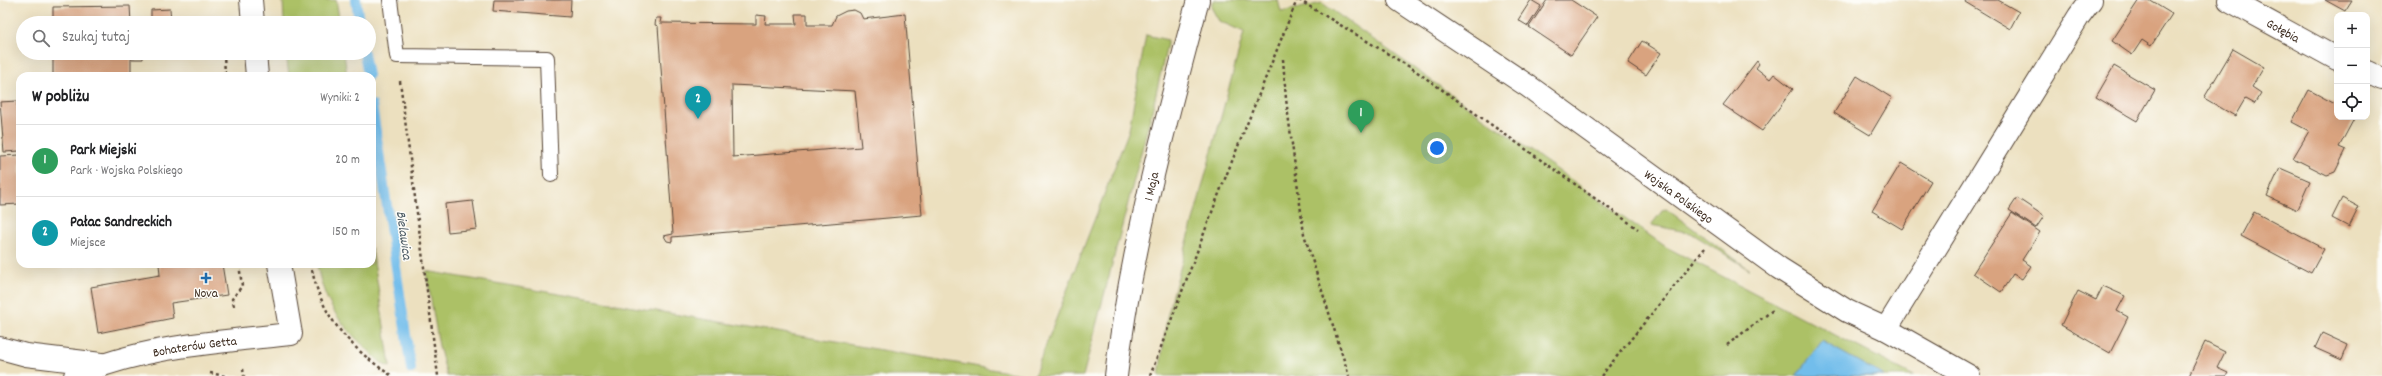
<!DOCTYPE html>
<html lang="pl">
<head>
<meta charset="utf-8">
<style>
  body { margin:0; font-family:Dekko,sans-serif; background:#f2f2f2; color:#202124 }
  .controls { position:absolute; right:12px; top:12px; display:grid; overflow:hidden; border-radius:8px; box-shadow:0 4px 16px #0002 }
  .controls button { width:36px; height:36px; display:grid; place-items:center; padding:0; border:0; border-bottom:1px solid #e0e0e0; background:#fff; color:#202124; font:20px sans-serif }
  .you { position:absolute; left:1437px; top:148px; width:14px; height:14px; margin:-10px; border:3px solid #fff; border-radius:50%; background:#1a73e8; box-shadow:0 0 0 6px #1a73e833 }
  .badge { display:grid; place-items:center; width:26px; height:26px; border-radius:50%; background:#ea580c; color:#fff; font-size:13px; font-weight:700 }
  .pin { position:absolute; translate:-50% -33px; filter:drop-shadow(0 1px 2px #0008) }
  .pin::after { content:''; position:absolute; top:21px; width:14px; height:12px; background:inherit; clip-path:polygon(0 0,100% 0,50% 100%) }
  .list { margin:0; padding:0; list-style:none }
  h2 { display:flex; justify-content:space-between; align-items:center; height:52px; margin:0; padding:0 16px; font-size:17px }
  h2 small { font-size:13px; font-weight:400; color:#757577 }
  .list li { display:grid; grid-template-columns:26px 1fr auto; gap:12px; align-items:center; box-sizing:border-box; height:72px; padding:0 16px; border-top:1px solid #e0e0e0 }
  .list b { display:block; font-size:15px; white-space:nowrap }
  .list p { margin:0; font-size:13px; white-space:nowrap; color:#757577 }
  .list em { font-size:13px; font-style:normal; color:#757577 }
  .icon { flex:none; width:22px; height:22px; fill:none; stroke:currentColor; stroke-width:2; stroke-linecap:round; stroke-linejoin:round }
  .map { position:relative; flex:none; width:2382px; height:376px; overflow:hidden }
  .search { position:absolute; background:#fff; box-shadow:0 4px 16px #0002; left:16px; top:16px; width:360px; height:44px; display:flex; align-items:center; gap:10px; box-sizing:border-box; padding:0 14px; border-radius:22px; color:#757577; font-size:15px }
  .panel { position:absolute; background:#fff; box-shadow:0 4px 16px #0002; left:16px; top:72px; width:360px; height:196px; border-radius:12px }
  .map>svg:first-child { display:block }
  .green { fill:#acc166; stroke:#747642 }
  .water { fill:#72bdeb; stroke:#567484 }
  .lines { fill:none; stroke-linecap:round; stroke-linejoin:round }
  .stream { stroke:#72bdeb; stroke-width:10 }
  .building { fill:#d9a37f; fill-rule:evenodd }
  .lane-casing { stroke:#564536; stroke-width:16 }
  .street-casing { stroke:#564536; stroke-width:24 }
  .secondary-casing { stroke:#564536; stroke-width:24 }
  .path { stroke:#564536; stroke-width:2.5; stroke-dasharray:3 3; stroke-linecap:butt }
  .lane { stroke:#fff; stroke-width:14 }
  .street { stroke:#fff; stroke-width:22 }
  .secondary { stroke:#fff; stroke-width:22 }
  .poi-dot { fill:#1f6fb2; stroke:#fdfcf7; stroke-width:1.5 }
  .labels { text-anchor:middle; stroke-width:3; stroke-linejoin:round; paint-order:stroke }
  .street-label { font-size:13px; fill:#3b2a1e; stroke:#fdfcf7 }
  .poi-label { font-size:13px; fill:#3b2a1e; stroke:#fdfcf7 }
  .water-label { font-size:14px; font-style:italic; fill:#4e5d66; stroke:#fdfcf7 }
</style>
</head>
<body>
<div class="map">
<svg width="2382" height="376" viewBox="0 0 2382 376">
  <rect width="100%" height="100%" fill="#fdfcf7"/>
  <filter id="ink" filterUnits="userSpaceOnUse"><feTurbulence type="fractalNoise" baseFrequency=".025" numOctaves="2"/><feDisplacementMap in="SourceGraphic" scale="8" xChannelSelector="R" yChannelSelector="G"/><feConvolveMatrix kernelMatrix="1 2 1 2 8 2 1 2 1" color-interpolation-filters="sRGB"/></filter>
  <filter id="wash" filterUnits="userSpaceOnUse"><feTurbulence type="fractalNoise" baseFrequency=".012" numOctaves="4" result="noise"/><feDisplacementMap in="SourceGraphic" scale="16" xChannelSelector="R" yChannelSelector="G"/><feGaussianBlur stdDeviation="0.9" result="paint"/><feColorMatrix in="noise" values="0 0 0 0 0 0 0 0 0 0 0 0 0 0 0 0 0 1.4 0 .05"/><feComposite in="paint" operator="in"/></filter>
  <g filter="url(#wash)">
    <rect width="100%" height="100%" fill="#ece0bf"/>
    <path class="green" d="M 283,0 L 336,0 L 340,23 L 284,23 Z
      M 1213,0 L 1278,0 L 1281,12 L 1322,3 L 1666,247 L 1914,376 L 1159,376 L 1167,317 L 1244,32 L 1219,21 L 1211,7 Z
      M 1146,35 L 1168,40 L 1154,103 L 1083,376 L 1034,376 L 1129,130 Z
      M 286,53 L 344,53 L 347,76 L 289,76 Z
      M 1666,209 L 1749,269 L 1691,233 L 1651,225 L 1663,210 Z
      M 372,248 L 390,365 L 390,367 C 381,365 374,356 368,350 C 339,323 324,303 317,264 L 372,264 Z
      M 426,271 L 1031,376 L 447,376 L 439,346 Z"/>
    <path class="water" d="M 1822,341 L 1884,376 L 1796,376 Z"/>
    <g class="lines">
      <path class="stream" d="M 356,0 L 359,23
        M 364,53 L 368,76
        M 372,105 L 411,369"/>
    </g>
    <g id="blocks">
      <path class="building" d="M 494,0 L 571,0 L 570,17 L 493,11 Z
        M 1531,0 L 1541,6 L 1528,26 L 1518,20 Z
        M 1547,0 L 1571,0 L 1597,17 L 1571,55 L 1529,27 Z
        M 1966,0 L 1998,0 L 2019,12 L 2010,29 L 1965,2 Z
        M 2139,0 L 2149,0 L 2172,14 L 2151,46 L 2142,40 L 2132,55 L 2112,41 Z
        M 2325,0 L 2352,0 L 2345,11 Z
        M 130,6 L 131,23 L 53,23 L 53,7 Z
        M 170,9 L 171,23 L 151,23 L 151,10 Z
        M 854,10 L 860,13 L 863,19 L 905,14 L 922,215 L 672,237 L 672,242 L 667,241 L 664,236 L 673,234 L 658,26 L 655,25 L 656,18 L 661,18 L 660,23 L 756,24 L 756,15 L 766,16 L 765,24 L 796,24 L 795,14 L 807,14 L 807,25 L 832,25 L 836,16 L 846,11 ZM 732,85 L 855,91 L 861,147 L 733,157 Z
        M 1642,41 L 1661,53 L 1646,75 L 1628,63 Z
        M 2233,49 L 2264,67 L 2252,87 L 2261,93 L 2254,104 L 2245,99 L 2235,116 L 2204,98 Z
        M 46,53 L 143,53 L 143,59 L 131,59 L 131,76 L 53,76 L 53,55 Z
        M 1757,61 L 1759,64 L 1756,68 L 1770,79 L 1774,74 L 1793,89 L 1762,131 L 1723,105 Z
        M 2114,66 L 2155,90 L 2137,121 L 2096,97 Z
        M 1857,76 L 1892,98 L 1870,135 L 1834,113 Z
        M 2309,90 L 2337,105 L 2337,117 L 2355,117 L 2339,147 L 2346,150 L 2335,172 L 2327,175 L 2293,158 L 2309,131 L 2292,122 Z
        M 17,101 L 17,106 L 20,105 L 20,151 L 4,152 L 0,102 Z
        M 20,155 L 20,204 L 0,205 L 0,156 Z
        M 1901,163 L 1931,181 L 1902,229 L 1872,211 Z
        M 2280,168 L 2310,181 L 2297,210 L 2267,196 Z
        M 2017,198 L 2044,216 L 2036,228 L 2009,210 Z
        M 2342,198 L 2359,207 L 2349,227 L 2332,218 Z
        M 473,201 L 477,229 L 448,232 L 445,204 Z
        M 2254,212 L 2324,249 L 2311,273 L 2241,236 Z
        M 2012,213 L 2040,232 L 2022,260 L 2031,266 L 2022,279 L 2013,274 L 2001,292 L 1973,273 Z
        M 159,264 L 222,264 L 227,295 L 171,303 L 173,318 L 98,333 L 91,287 L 160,275 Z
        M 2103,286 L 2125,296 L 2117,311 L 2128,317 L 2110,353 L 2061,325 L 2078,291 L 2096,300 Z
        M 2322,333 L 2348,345 L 2342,360 L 2315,348 Z
        M 2205,342 L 2225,352 L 2217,368 L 2228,373 L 2226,376 L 2189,376 Z"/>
    </g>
  </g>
  <g filter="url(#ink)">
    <use href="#blocks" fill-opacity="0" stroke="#564536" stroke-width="1"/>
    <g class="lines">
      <defs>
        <path id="lane" d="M 390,0 L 397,56 L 547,58 L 551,175"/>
        <g id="street">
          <path id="s1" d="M 2229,0 L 2337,59"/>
          <path d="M 2367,72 L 2382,79"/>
          <path d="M 1886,329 L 2079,16 L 2091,0"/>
          <path id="s2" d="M 1116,376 C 1131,248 1165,124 1198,0"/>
        </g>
        <g id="secondary">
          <path d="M 251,0 L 253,23"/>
          <path id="s3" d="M 1399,0 L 1528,86 L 1779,268 L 1847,311 L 1886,329 L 1969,376"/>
          <path d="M 255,53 L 257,76"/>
          <path d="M 0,348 L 26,355 L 101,364"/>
          <path id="s4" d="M 75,376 C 142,346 218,342 291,334 L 279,264"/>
        </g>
      </defs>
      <use href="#lane" class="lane-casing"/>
      <use href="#street" class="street-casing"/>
      <use href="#secondary" class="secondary-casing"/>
      <path class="path" d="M 1299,0 L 1413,69 L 1638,229
        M 224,53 L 225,76
        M 1283,59 L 1286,99 L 1304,234 L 1349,376
        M 400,81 L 438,376
        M 311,264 C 319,315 350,348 392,376
        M 234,306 L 232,299 L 242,286 L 239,264
        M 1727,345 L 1773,310
        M 243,369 L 244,376
        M 210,373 L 225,376
        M 1150,376 L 1220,191 L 1297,0
        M 1601,376 L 1705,248"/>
      <use href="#lane" class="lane"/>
      <use href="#street" class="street"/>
      <use href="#secondary" class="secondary"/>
    </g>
  </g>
  <path class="poi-dot" d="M204 272h4v4h4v4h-4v4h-4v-4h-4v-4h4z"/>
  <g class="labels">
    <g class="street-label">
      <text dy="5" stroke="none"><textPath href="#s1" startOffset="62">Gołębia</textPath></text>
      <text dy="5" stroke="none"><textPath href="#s2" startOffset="193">1 Maja</textPath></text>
      <text dy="5" stroke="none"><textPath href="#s3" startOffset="342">Wojska Polskiego</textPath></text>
      <text dy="5" stroke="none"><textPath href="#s4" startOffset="124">Bohaterów Getta</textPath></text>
    </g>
    <g class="poi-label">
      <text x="206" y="297">Nova</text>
    </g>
    <g class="water-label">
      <text transform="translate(405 235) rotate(82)" y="5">Bielawica</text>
    </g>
  </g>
</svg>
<div class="controls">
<button>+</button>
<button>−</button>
<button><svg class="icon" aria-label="locate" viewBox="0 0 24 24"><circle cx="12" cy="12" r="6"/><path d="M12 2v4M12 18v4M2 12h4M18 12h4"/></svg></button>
</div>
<div class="you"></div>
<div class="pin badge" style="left:1361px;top:133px;background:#2e9e5b">1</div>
<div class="pin badge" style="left:698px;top:119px;background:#0f9aa8">2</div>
<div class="search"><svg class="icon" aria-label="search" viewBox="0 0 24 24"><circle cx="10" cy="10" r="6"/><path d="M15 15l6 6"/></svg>Szukaj tutaj</div>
<section class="panel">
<h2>W pobliżu<small>Wyniki: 2</small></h2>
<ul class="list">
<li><span class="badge" style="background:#2e9e5b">1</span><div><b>Park Miejski</b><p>Park · Wojska Polskiego</p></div><em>20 m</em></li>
<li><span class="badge" style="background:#0f9aa8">2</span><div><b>Pałac Sandreckich</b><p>Miejsce</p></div><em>150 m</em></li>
</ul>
</section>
</div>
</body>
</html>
